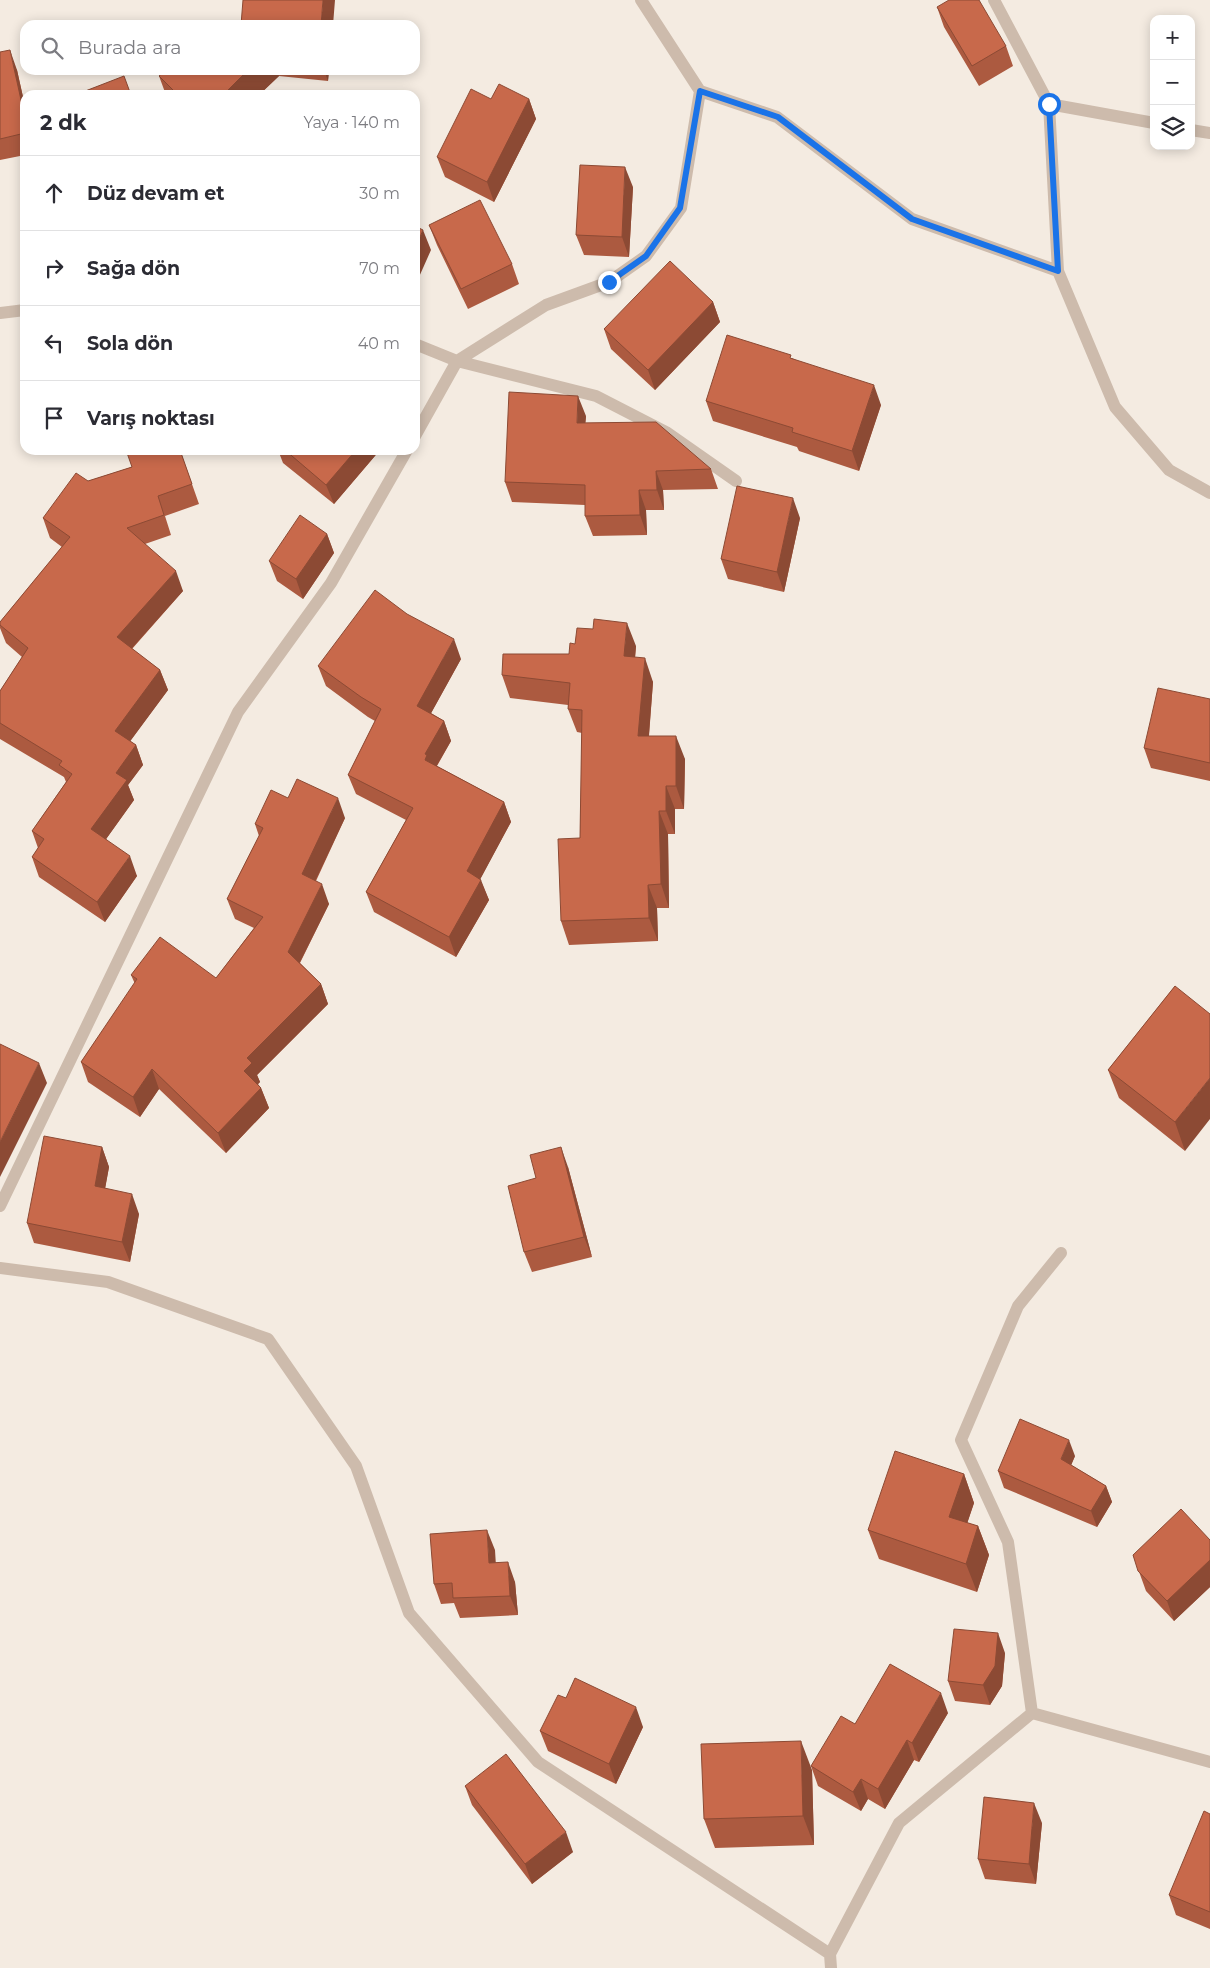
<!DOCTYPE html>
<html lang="tr">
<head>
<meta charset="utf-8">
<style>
  body { margin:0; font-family:Montserrat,sans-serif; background:#f7f7f7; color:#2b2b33 }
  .controls { position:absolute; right:15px; top:15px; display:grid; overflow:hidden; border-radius:10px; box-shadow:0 2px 12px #0003 }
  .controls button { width:45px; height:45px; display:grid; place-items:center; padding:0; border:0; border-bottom:1px solid #e1e1e2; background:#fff; color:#2b2b33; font:25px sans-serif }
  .stop { position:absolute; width:15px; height:15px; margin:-11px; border:4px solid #1a73e8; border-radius:50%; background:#fff }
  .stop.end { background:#1a73e8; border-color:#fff; box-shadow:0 1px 5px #0008 }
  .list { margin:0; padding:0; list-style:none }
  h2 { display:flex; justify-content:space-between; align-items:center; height:65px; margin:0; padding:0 20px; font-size:21px }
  h2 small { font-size:16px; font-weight:400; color:#7c7c81 }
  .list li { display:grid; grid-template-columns:32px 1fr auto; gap:15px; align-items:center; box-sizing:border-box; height:75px; padding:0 20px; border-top:1px solid #e1e1e2 }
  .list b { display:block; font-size:19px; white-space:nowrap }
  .list em { font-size:16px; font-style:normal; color:#7c7c81 }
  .icon { flex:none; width:28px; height:28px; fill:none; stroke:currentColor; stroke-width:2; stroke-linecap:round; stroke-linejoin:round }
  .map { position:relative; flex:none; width:1210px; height:1968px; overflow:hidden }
  .search { position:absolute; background:#fff; box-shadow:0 2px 12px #0003; left:20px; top:20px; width:400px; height:55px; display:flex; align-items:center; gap:12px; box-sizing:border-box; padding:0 18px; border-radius:15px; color:#7c7c81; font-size:19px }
  .panel { position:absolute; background:#fff; box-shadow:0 2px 12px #0003; left:20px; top:90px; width:400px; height:365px; border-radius:15px }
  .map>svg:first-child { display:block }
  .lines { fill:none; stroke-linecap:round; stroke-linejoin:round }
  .minor { stroke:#cdbbac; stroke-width:12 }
  .wall { fill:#ac5a40 }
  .shaded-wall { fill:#8c4a34 }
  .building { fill:#c8694b; stroke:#8c4a34 }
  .route { stroke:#1a73e8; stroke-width:6 }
</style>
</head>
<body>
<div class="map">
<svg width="1210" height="1968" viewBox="0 0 1210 1968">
  <rect width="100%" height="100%" fill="#f4ebe1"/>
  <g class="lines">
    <path class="minor" d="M 641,0 L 700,91 L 777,117 L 912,219 L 1058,271
      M 994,0 L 1049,104 L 1154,123
      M 1049,104 L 1058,271 L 1115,407 L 1169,470 L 1210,493
      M 1191,130 L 1210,133
      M 0,313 L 25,310
      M 415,344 L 457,361 L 596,396 L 666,432 L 736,481
      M 415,436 L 457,361 L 546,305 L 609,282 L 646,256 L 681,208 L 700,91
      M 0,1206 L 238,712 L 331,583 L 407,450
      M 0,1268 L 108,1282 L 268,1339 L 356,1466 L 409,1613 L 538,1762 L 830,1954
      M 1032,1713 L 1008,1542 L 961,1440 L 1018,1306 L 1061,1253
      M 831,1968 L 830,1954 L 899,1823 L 1032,1713 L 1210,1762"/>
  </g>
  <path class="wall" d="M 937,7 L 1006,46 L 1013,66 L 979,86 L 944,27 Z
    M 0,52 L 17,70 L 25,106 L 25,155 L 0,160 Z
    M 237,70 L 329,70 L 328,81 L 279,76 L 259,95 L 166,95 L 159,76 L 236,75 Z
    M 491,99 L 529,99 L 536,119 L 494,202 L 445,177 L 437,157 Z
    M 633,187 L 629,257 L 584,255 L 576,235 Z
    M 429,225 L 512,264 L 519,284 L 468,309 L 437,245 Z
    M 713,302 L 720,322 L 655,390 L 611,349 L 604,329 Z
    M 792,358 L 881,405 L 859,471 L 799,451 L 797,447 L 713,421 L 706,401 Z
    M 586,416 L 585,423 L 711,469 L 718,489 L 663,490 L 664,510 L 646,510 L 647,535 L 593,536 L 585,516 L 585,505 L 512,502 L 505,482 Z
    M 180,450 L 199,504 L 165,516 L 171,535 L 145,544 L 183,591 L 132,649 L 160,670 L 168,690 L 130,741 L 136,745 L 143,765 L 128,785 L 134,800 L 106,839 L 137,876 L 105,922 L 39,877 L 32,857 L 38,848 L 32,831 L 66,782 L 64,777 L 0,739 L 0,691 L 22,657 L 6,643 L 0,628 L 0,622 L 62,547 L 50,538 L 43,518 L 88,481 L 132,467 Z
    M 278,450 L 380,450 L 334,504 L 283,463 Z
    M 800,518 L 784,592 L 728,579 L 721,559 Z
    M 327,534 L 334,553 L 303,599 L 277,581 L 269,561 Z
    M 575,644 L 636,646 L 635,658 L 653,682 L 649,736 L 685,759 L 684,809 L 675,809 L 675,834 L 668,834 L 669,908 L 657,908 L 658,941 L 569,945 L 561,921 L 580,838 L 582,733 L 577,732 L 568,709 L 568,705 L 510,698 L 502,675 L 569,654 Z
    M 461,659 L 431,713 L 444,721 L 451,741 L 437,766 L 504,802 L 511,822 L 480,879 L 489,900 L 456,957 L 374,912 L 366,892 L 406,820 L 356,794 L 348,775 L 375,721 L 368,717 L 326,686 L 318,666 Z
    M 1210,699 L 1210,781 L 1151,768 L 1144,748 Z
    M 288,798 L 345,818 L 316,881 L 329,904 L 300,963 L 321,984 L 328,1004 L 257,1075 L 260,1082 L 258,1084 L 261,1088 L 269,1108 L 226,1153 L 159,1089 L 140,1117 L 88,1082 L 81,1062 L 135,984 L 131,975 L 216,978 L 254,928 L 235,919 L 227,899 L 259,836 L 255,824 Z
    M 1175,986 L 1185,1151 L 1119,1098 L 1108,1070 Z
    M 102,1147 L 109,1167 L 105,1188 L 139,1214 L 130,1262 L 34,1243 L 27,1223 Z
    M 568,1167 L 592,1257 L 532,1272 L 524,1252 L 536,1178 Z
    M 1075,1456 L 1071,1465 L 1106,1486 L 1112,1502 L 1097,1527 L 1004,1488 L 998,1471 Z
    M 964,1474 L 974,1503 L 967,1523 L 978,1526 L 989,1555 L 977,1592 L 879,1559 L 868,1530 Z
    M 1210,1540 L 1210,1587 L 1174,1621 L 1146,1591 L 1133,1555 Z
    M 495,1550 L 495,1563 L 515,1582 L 518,1615 L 460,1618 L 454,1603 L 441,1604 L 434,1584 Z
    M 1005,1653 L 1002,1686 L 990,1705 L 955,1701 L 948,1681 Z
    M 566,1698 L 643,1727 L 616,1784 L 548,1751 L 540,1731 Z
    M 948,1713 L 919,1762 L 914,1760 L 885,1809 L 868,1799 L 861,1811 L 818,1786 L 811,1766 L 855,1724 Z
    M 812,1770 L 814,1845 L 715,1848 L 704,1819 Z
    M 465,1786 L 573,1852 L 532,1884 L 472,1805 Z
    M 1210,1814 L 1210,1929 L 1176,1915 L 1169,1895 Z
    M 1042,1823 L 1036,1884 L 985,1879 L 978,1859 Z"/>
  <path class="shaded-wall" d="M 323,0 L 335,0 L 333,25 L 321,25 Z
    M 10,50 L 17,70 L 25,106 L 25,118 Z
    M 248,70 L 277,70 L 279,76 L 259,95 L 223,95 Z
    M 324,70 L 329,70 L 328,81 Z
    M 529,99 L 536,119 L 494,202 L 487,182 Z
    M 625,167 L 633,187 L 629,257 L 622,237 Z
    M 423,230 L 431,250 L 415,286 L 415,249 Z
    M 713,302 L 720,322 L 655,390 L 648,370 Z
    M 874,385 L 881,405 L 859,471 L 852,451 Z
    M 578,396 L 586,416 L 584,443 L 577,423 Z
    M 356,450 L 380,450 L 334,504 L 326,485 Z
    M 656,471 L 663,490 L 664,510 L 657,490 Z
    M 639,490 L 646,510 L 647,535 L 640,515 Z
    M 793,498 L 800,518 L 784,592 L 777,572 Z
    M 327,534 L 334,553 L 303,599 L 296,579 Z
    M 176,571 L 183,591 L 124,657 L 117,637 Z
    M 627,623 L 636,646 L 633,680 L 624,656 Z
    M 454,639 L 461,659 L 424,726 L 417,706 Z
    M 645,658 L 653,682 L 647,759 L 638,736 Z
    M 160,670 L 168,690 L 123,751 L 115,731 Z
    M 444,721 L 451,741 L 433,772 L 425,760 L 425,754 Z
    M 676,736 L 685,759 L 684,809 L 676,786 Z
    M 136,745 L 143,765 L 128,785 L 134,800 L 99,849 L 91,829 L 116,773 Z
    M 666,786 L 675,809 L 675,834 L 666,811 Z
    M 338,798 L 345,818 L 309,894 L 302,874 Z
    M 504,802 L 511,822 L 474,891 L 467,871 Z
    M 659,811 L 668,834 L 669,908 L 661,884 Z
    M 130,856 L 137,876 L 105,922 L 97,902 Z
    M 481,880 L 489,900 L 456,957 L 449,937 Z
    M 322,884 L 329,904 L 295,972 L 288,952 Z
    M 648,885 L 657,908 L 658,941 L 649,918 Z
    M 321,984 L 328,1004 L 257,1075 L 260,1082 L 251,1091 L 244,1071 L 247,1058 Z
    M 39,1063 L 47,1083 L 0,1177 L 0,1142 Z
    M 152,1069 L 159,1089 L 140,1117 L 133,1097 Z
    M 1210,1078 L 1210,1119 L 1185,1151 L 1175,1122 Z
    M 261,1088 L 269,1108 L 226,1153 L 218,1133 Z
    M 102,1147 L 109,1167 L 102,1206 L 95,1186 Z
    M 561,1147 L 568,1167 L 592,1257 L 584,1237 Z
    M 132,1194 L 139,1214 L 130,1262 L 122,1242 Z
    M 1069,1440 L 1075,1456 L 1067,1475 L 1061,1459 Z
    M 964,1474 L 974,1503 L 960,1545 L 949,1517 Z
    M 1106,1486 L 1112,1502 L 1097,1527 L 1091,1511 Z
    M 978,1526 L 989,1555 L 977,1592 L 966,1564 Z
    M 487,1530 L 495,1550 L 497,1583 L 489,1563 Z
    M 1210,1560 L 1210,1587 L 1174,1621 L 1167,1601 Z
    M 508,1562 L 515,1582 L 518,1615 L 510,1596 Z
    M 998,1633 L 1005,1653 L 1002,1686 L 990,1705 L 983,1685 Z
    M 941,1693 L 948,1713 L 919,1762 L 912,1743 Z
    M 636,1707 L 643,1727 L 616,1784 L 609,1764 Z
    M 907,1740 L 914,1760 L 885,1809 L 878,1789 Z
    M 801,1741 L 812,1770 L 814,1845 L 803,1816 Z
    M 861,1779 L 868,1799 L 861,1811 L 853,1792 Z
    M 1034,1803 L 1042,1823 L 1036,1884 L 1029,1864 Z
    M 566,1832 L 573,1852 L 532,1884 L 525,1864 Z"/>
  <path class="building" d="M 243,0 L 323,0 L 321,25 L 241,25 Z
    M 949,0 L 979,0 L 1006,46 L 972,66 L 937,7 Z
    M 10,50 L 25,118 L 25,133 L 0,139 L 0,52 Z
    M 166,70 L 231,70 L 236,75 L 237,70 L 248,70 L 223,95 L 178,95 L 159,76 Z
    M 124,76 L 131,95 L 75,95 Z
    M 499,84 L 529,99 L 487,182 L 437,157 L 471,89 L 491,99 Z
    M 580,165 L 625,167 L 622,237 L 576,235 Z
    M 480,200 L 512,264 L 461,289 L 429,225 Z
    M 415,226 L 423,230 L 415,249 Z
    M 670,261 L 713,302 L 648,370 L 604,329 Z
    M 727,335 L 791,355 L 790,358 L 874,385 L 852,451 L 792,432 L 793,428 L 706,401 Z
    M 509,392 L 578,396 L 577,423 L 656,422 L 711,469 L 656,471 L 657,490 L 639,490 L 640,515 L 585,516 L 585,485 L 505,482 Z
    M 126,450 L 180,450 L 192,484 L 158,496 L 164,515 L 127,528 L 176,571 L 117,637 L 160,670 L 115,731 L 136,745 L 116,773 L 127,780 L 91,829 L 130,856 L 97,902 L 32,857 L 44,839 L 32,831 L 72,774 L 59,765 L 62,761 L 0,723 L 0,691 L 28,648 L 0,625 L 0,622 L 70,537 L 43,518 L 76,473 L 88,481 L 132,467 Z
    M 285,450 L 356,450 L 326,485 Z
    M 737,486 L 793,498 L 777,572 L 721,559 Z
    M 300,515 L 327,534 L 296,579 L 269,561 Z
    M 375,590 L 407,614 L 454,639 L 417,706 L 444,721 L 425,754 L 427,755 L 425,760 L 504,802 L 467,871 L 481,880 L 449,937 L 366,892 L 413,808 L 348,775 L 381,709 L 361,697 L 318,666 Z
    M 594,619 L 627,623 L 624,656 L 645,658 L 638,736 L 676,736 L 676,786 L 666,786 L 666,811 L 659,811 L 661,884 L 648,885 L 649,918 L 561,921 L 558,839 L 580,838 L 582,710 L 568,709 L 570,683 L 502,675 L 503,654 L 569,654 L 570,643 L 575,644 L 577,628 L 593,629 Z
    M 1158,688 L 1210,699 L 1210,763 L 1144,748 Z
    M 297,779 L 338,798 L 302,874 L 322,884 L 288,952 L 321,984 L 247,1058 L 252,1063 L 244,1071 L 261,1088 L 218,1133 L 152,1069 L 133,1097 L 81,1062 L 137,979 L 131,975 L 160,937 L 216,978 L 263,917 L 227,899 L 263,828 L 255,824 L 271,790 L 288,798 Z
    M 1175,986 L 1210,1014 L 1210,1078 L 1175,1122 L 1108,1070 Z
    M 0,1044 L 39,1063 L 0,1142 Z
    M 44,1136 L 102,1147 L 95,1186 L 132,1194 L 122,1242 L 27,1223 Z
    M 561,1147 L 584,1237 L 524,1252 L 508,1186 L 536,1178 L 530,1155 Z
    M 1020,1419 L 1069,1440 L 1061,1459 L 1106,1486 L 1091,1511 L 998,1471 Z
    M 895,1451 L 964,1474 L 949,1517 L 978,1526 L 966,1564 L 868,1530 Z
    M 1181,1509 L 1210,1540 L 1210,1560 L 1167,1601 L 1138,1571 L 1133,1555 Z
    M 487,1530 L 489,1563 L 508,1562 L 510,1596 L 453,1598 L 452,1583 L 434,1584 L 430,1534 Z
    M 954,1629 L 998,1633 L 995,1666 L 983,1685 L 948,1681 Z
    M 890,1664 L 941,1693 L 912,1743 L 907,1740 L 878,1789 L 861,1779 L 853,1792 L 811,1766 L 841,1716 L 855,1724 Z
    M 575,1678 L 636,1707 L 609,1764 L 540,1731 L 558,1695 L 566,1698 Z
    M 801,1741 L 803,1816 L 704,1819 L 701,1744 Z
    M 506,1754 L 566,1832 L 525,1864 L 465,1786 Z
    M 984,1797 L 1034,1803 L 1029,1864 L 978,1859 Z
    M 1204,1811 L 1210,1814 L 1210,1912 L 1169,1895 Z"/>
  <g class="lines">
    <path class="route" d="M 609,282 L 646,256 L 680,208 L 700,91 L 778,117 L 912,219 L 1058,271 L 1049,104"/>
  </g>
</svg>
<div class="controls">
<button>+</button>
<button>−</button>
<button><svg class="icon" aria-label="layers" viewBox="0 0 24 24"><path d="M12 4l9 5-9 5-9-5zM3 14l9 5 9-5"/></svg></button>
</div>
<div class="stop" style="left:1049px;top:104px"></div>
<div class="stop end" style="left:609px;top:282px"></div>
<div class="search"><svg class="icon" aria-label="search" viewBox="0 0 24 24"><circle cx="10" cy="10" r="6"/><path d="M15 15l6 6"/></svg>Burada ara</div>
<section class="panel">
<h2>2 dk<small>Yaya · 140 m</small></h2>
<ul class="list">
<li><svg class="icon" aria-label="ahead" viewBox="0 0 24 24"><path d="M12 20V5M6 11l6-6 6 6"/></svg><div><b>Düz devam et</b></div><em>30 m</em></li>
<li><svg class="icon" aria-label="right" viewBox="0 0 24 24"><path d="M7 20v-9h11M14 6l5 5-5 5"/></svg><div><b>Sağa dön</b></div><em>70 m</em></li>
<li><svg class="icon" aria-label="left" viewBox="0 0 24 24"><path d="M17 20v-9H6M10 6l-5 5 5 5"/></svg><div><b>Sola dön</b></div><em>40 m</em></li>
<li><svg class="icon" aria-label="arrive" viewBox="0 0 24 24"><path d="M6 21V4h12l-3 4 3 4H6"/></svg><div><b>Varış noktası</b></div></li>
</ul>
</section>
</div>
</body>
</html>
